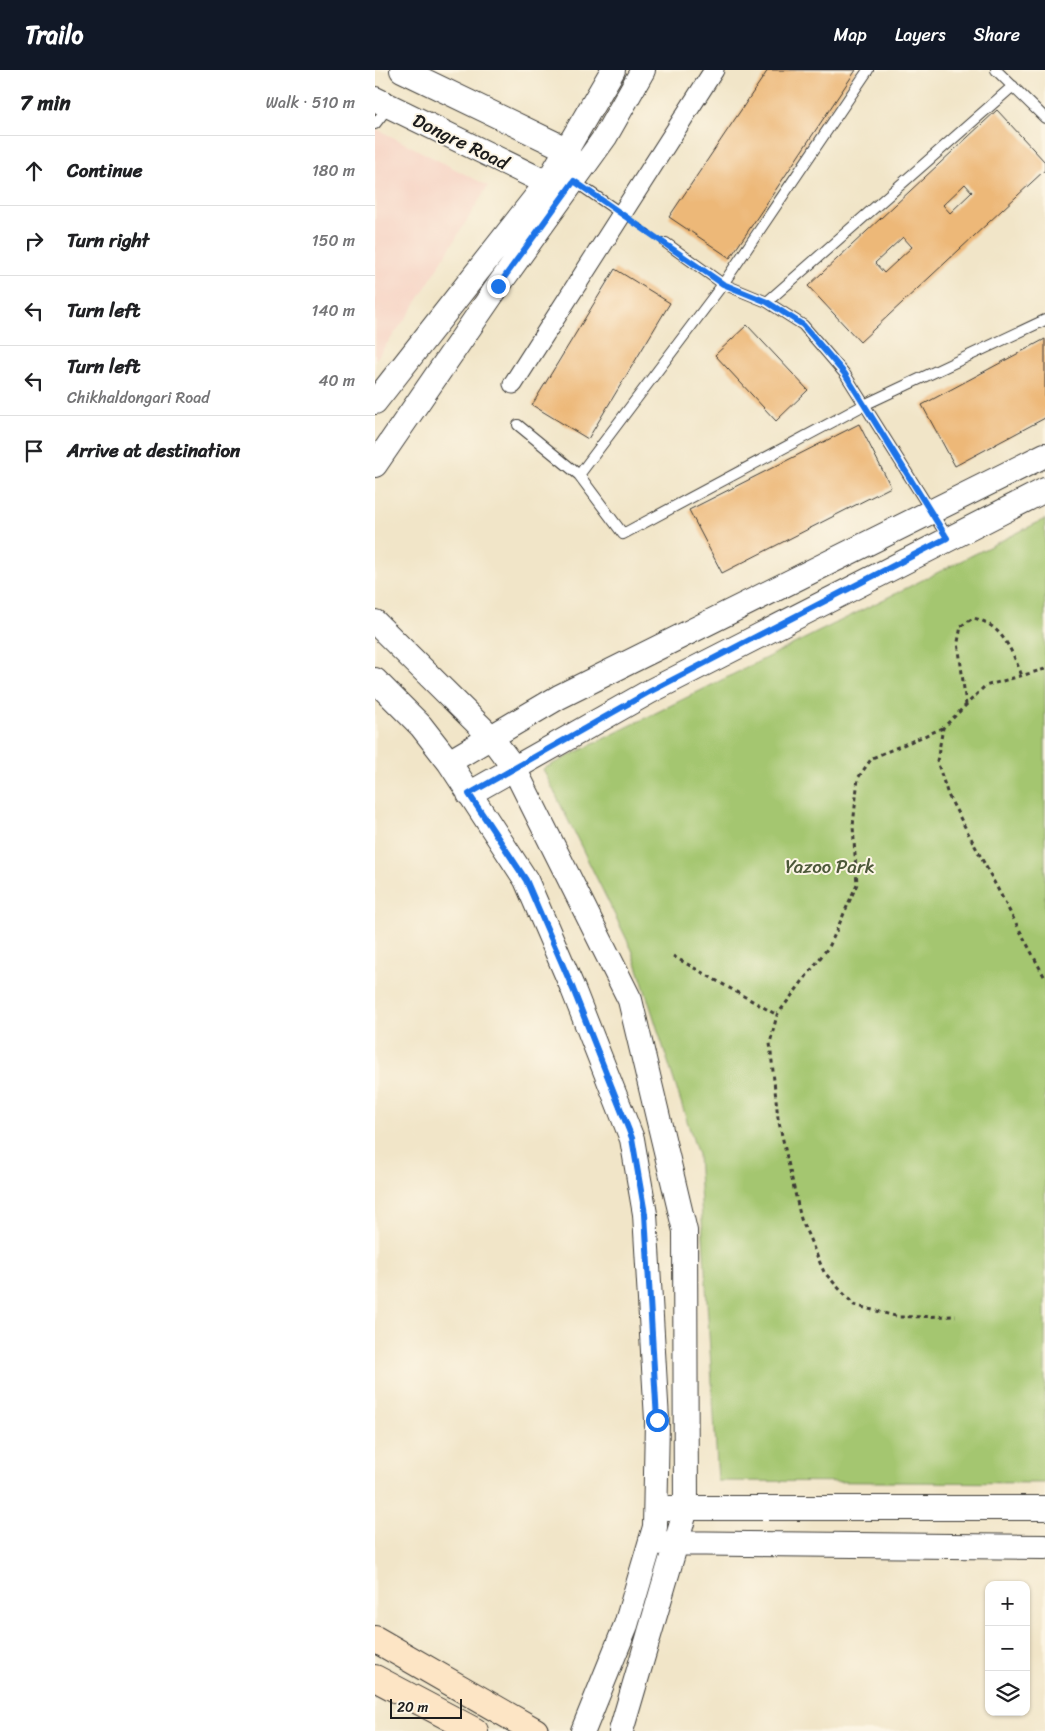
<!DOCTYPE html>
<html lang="en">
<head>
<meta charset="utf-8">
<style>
  body { margin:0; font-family:Sriracha,sans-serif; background:#f2f2f2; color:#202124 }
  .controls { position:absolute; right:15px; bottom:15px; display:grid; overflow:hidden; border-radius:10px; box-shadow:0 1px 4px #0004 }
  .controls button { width:45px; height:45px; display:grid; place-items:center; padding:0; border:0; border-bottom:1px solid #e0e0e0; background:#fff; color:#202124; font:25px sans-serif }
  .scale { position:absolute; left:15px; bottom:12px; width:72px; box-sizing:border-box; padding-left:5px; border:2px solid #1c1c1c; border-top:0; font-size:14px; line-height:18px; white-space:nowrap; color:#1c1c1c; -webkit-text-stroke:4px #fcf5e5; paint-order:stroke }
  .stop { position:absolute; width:15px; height:15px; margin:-11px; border:4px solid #1a73e8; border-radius:50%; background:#fff }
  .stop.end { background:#1a73e8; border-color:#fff; box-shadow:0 1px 5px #0008 }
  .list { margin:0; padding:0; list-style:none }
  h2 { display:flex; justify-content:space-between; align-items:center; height:65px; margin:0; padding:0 20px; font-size:21px }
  h2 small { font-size:16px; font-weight:400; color:#757577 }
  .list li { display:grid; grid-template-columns:32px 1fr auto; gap:15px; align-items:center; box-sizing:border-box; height:70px; padding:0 20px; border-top:1px solid #e0e0e0 }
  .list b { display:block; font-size:19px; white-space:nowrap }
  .list p { margin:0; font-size:16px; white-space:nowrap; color:#757577 }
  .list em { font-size:16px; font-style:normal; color:#757577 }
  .icon { flex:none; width:28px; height:28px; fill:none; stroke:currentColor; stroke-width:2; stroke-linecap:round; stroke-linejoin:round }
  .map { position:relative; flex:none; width:670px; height:1661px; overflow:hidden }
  header { display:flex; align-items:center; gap:30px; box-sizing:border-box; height:70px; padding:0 25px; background:#111827; color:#fff }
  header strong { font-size:24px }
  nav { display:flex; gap:28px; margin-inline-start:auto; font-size:18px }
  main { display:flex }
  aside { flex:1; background:#fff }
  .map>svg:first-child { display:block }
  .built { fill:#f6d2c3 }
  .green { fill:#a4c66f; stroke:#607146 }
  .building { fill:#edb878; fill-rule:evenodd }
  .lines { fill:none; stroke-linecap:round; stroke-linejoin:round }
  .service-casing { stroke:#3c3a36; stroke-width:12 }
  .minor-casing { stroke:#3c3a36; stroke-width:21 }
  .tertiary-casing { stroke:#3c3a36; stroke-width:26 }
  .secondary-casing { stroke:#3c3a36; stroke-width:28 }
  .path { stroke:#3c3a36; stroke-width:3; stroke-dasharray:4 4; stroke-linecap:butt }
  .service { stroke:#fff; stroke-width:10 }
  .minor { stroke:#fff; stroke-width:19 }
  .tertiary { stroke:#fff; stroke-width:24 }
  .secondary { stroke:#fde5c5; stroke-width:26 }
  .route { stroke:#1a73e8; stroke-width:6 }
  .labels { text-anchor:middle; stroke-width:4; stroke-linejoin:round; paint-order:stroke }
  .street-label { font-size:19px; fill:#1c1c1c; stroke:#fcf5e5 }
  .park-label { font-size:19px; fill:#4c5839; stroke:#fcf5e5 }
</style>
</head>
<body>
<header>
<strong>Trailo</strong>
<nav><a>Map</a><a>Layers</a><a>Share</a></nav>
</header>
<main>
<aside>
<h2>7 min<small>Walk · 510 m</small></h2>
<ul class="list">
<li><svg class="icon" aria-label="ahead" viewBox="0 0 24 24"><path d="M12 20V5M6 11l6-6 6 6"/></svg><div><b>Continue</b></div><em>180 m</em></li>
<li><svg class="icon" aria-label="right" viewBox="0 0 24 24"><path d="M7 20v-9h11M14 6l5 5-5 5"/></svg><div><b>Turn right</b></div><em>150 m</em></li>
<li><svg class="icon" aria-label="left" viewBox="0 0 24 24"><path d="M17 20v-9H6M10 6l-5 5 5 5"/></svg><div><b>Turn left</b></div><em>140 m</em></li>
<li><svg class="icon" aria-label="left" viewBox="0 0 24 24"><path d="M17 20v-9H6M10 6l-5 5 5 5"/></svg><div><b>Turn left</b><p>Chikhaldongari Road</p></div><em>40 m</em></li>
<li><svg class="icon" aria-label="arrive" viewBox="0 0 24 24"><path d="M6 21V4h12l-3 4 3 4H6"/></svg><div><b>Arrive at destination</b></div></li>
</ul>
</aside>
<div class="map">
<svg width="670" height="1661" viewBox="0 0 670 1661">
  <rect width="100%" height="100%" fill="#fcf5e5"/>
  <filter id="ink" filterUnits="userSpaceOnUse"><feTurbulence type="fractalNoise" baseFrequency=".02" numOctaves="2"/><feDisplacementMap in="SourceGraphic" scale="10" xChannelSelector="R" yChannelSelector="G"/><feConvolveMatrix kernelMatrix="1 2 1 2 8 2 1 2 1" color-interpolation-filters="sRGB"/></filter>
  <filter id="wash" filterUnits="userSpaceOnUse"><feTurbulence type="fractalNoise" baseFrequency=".0096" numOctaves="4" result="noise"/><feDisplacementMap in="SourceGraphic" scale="20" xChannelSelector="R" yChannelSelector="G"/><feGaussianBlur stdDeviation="1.12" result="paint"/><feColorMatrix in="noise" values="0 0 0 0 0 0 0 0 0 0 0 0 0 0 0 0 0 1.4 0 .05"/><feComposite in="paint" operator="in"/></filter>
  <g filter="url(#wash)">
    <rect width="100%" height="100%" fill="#f1e5c8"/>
    <path class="built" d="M 0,58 L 113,116 L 36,241 L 0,290 Z"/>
    <path class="green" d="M 670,449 L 670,1413 L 343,1411 L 323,1085 L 257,880 L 168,699 Z"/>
    <g id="blocks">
      <path class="building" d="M 393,0 L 481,0 L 355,188 L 294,147 Z
        M 622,40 L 670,92 L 670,100 L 485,272 L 433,216 ZM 590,114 L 597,122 L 575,143 L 568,135 ZM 528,167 L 537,177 L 509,203 L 500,193 Z
        M 240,199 L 295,233 L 213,369 L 157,335 Z
        M 372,255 L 433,320 L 401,351 L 340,285 Z
        M 670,269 L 670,348 L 580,396 L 547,335 Z
        M 484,354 L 516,417 L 347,503 L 314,440 Z"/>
    </g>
  </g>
  <g filter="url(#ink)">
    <use href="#blocks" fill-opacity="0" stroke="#3c3a36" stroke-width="1"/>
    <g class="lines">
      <defs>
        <path id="service" d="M 493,0 L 348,214 L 204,405 L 248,464 L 489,335 L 670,250
          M 621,0 L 670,48
          M 0,54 L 14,36
          M 199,111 L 247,144
          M 291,173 L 348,214 L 392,232 L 428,255 L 470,304 L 573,468
          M 392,232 L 638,16
          M 143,355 L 204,405"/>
        <path id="minor" d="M 138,314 L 339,0"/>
        <path id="tertiary" d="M 27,0 L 193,80
          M 0,29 L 172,113
          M 0,332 L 172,113 L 238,0
          M 0,395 L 123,216 L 230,67 L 268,0
          M 0,552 L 115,666 L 139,698 L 255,930 L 310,1161 L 311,1439 L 246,1661
          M 0,610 L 46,656 L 74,692 L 151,810 L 198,919 L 257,1069 L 270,1144 L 282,1350 L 280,1457 L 251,1555 L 208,1661
          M 74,692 L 184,627 L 670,385
          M 94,724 L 274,622 L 670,420
          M 294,1438 L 670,1438
          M 287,1473 L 670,1477"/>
        <path id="secondary" d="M 0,1569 L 160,1661
          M 0,1608 L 100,1661"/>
      </defs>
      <use href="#service" class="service-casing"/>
      <use href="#minor" class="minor-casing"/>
      <use href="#tertiary" class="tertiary-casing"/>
      <use href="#secondary" class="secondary-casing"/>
      <path class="path" d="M 265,155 L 278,164
        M 670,599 L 610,616 L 568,658 L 562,691 L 573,725 L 670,908
        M 591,635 L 583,572 L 586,556 L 598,548 C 627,554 637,581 647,606
        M 568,658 L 497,688 L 483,708 L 478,756 L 482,814 L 455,875 L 402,945 L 395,973 L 403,1048 L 426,1149 L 449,1202 L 479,1235 L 524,1247 L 581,1246
        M 298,886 L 402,945"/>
      <use href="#service" class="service"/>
      <use href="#minor" class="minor"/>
      <use href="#tertiary" class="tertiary"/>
      <use href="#secondary" class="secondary"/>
    </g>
  </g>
  <g class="lines" filter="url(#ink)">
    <path class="route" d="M 123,216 L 199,111 L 348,214 L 392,232 L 428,255 L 470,304 L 572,468 L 274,622 L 94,724 L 151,810 L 198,919 L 257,1068 L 270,1144 L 282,1350"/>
  </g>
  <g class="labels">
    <g class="street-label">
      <text transform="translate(86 71) rotate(26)" y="7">Dongre Road</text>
    </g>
    <g class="park-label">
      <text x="455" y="803">Yazoo Park</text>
    </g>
  </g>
</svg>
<div class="controls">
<button>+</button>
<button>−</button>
<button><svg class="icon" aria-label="layers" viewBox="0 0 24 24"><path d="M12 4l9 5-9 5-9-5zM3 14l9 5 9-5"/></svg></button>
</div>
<div class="scale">20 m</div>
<div class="stop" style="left:282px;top:1350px"></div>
<div class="stop end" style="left:123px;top:216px"></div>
</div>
</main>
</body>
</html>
